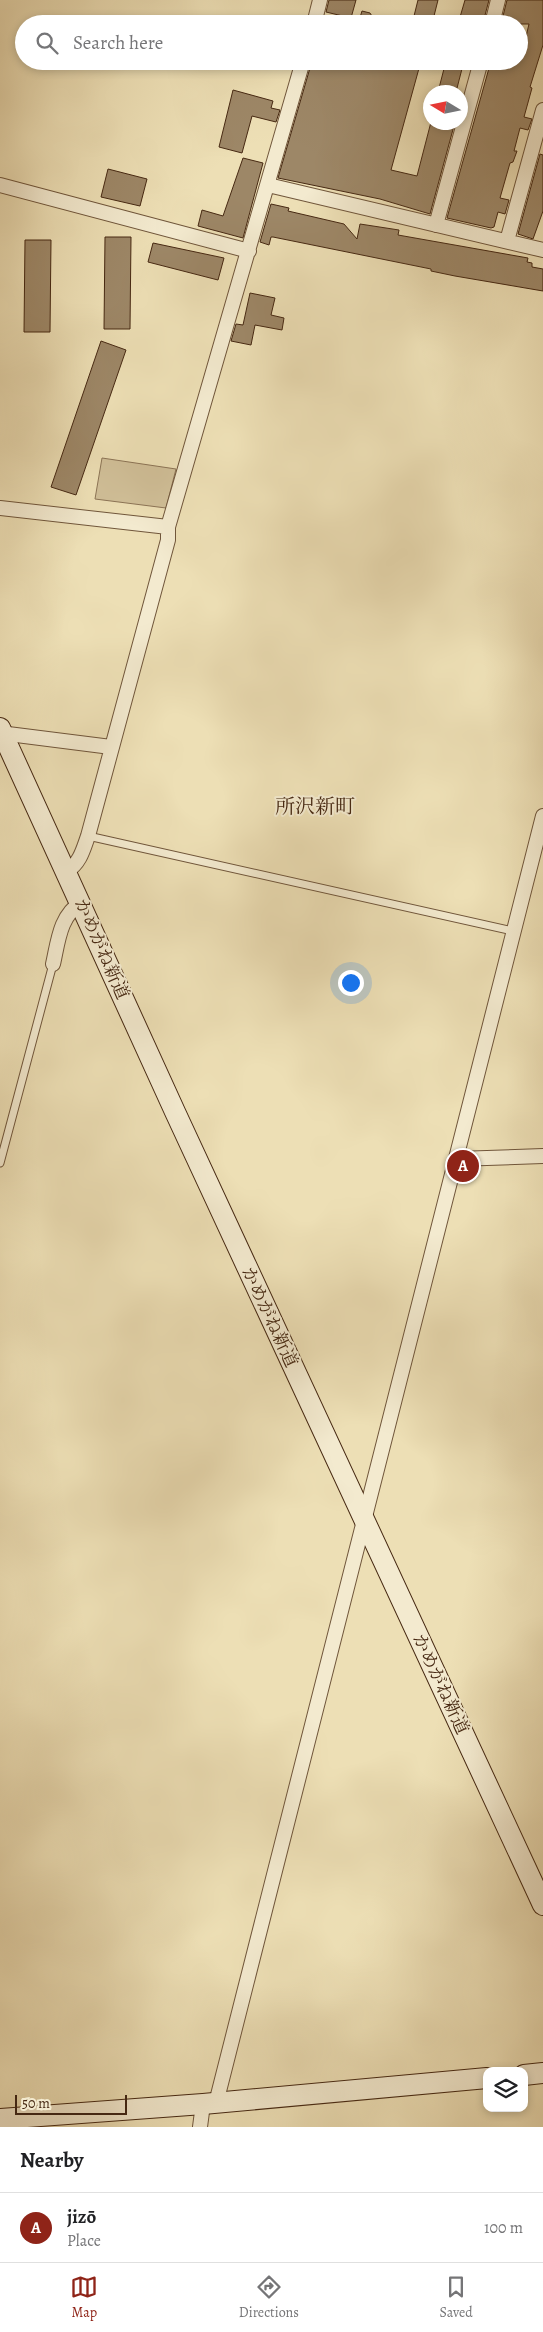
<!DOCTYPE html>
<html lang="en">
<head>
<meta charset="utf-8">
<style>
  body { margin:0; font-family:Alegreya,"Noto Serif JP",serif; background:#f6f6f6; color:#202124 }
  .controls { position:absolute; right:15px; bottom:15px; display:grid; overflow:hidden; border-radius:10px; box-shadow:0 2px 8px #0003 }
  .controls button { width:45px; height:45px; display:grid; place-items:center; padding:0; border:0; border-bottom:1px solid #e0e0e0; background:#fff; color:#202124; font:25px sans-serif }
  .compass { position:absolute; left:423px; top:85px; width:45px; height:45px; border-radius:50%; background:#fff; box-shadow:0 2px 8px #0003; rotate:280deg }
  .scale { position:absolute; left:15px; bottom:12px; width:112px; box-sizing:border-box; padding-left:5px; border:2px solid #462812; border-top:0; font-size:14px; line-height:18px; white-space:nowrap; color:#462812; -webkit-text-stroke:4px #f3eacf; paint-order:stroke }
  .you { position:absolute; left:350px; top:982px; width:18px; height:18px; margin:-12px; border:4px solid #fff; border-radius:50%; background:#1a73e8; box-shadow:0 0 0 8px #1a73e833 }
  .badge { display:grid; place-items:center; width:32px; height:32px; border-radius:50%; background:#8f2418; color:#fff; font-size:16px; font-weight:700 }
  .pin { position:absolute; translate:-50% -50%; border:2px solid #fff; box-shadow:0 1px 5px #0006 }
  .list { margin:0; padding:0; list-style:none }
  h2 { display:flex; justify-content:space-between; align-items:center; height:65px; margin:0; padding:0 20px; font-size:21px }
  h2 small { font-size:16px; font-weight:400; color:#757577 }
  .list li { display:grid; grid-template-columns:32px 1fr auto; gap:15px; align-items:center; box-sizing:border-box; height:70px; padding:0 20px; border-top:1px solid #e0e0e0 }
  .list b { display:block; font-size:19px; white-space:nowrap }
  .list p { margin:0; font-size:16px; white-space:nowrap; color:#757577 }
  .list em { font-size:16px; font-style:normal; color:#757577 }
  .icon { flex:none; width:28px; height:28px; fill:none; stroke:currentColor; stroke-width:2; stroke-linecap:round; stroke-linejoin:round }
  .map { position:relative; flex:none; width:543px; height:2127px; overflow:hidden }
  .search { position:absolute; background:#fff; box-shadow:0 2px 8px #0003; left:15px; right:15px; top:15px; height:55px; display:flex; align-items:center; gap:12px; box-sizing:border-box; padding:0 18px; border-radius:28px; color:#757577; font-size:19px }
  .sheet { height:135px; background:#fff }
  nav { display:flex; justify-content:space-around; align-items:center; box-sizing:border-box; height:70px; border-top:1px solid #e0e0e0; background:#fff; font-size:14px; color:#757577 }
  nav a { display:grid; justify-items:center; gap:2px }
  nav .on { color:#8f2418 }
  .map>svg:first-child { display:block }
  .green { fill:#d1c099; stroke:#8c7456 }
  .building { fill:#9d8767; stroke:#462812 }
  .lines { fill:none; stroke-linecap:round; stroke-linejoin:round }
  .lane-casing { stroke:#70563b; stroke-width:9 }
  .street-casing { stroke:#70563b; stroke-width:16 }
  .secondary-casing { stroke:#462812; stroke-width:22 }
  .lane { stroke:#f3eacf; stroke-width:7 }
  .street { stroke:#f3eacf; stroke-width:14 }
  .secondary { stroke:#f3eacf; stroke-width:20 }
  .labels { text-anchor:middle; stroke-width:4; stroke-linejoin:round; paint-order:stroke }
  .street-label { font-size:18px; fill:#462812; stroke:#f3eacf }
  .quarter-label { font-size:20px; fill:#462812; stroke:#f3eacf }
</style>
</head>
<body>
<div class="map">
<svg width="543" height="2127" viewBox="0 0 543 2127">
  <rect width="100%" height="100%" fill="#eddfb5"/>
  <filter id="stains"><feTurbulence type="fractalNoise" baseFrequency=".004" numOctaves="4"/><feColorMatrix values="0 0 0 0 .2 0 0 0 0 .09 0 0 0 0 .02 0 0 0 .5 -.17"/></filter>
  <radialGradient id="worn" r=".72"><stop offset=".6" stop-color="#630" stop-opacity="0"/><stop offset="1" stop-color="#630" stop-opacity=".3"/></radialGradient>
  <path class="green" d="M 102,458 L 176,469 L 166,508 L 95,499 Z"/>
  <path class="building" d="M 329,0 L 356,0 L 351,18 L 326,12 Z
    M 418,0 L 438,0 L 432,24 L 412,24 Z
    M 465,0 L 489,0 L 484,19 L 480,18 L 478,24 L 458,24 Z
    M 507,0 L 543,0 L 543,45 L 530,87 L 532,88 L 524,117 L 532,119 L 528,130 L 520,128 L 514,151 L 517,151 L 513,162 L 510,163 L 500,198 L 509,200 L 505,214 L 498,212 L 494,227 L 491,228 L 447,218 L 491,61 L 520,62 L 529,24 L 501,24 Z
    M 362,11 L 370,13 L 377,24 L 358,24 Z
    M 312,61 L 325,61 L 338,65 L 338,61 L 360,61 L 359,64 L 382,69 L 383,61 L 421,61 L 391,170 L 417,176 L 431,122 L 455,122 L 430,214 L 380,199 L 278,178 Z
    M 446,61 L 464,61 L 456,92 L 438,92 Z
    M 233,90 L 273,101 L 271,108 L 280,110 L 276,122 L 252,116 L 242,153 L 219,147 Z
    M 540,154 L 543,155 L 543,211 L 533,239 L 518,234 Z
    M 243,158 L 263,163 L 243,238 L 198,226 L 202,210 L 223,216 Z
    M 108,169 L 147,179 L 140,206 L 101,197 Z
    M 271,204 L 289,208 L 288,211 L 344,224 L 357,239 L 360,224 L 399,230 L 398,235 L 528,258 L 527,262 L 532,263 L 532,267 L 543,269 L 543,291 L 455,276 L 431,271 L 431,269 L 273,237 L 271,237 L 269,245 L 260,242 Z
    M 105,237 L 131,237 L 130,329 L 104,329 Z
    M 25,240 L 51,240 L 50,332 L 24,332 Z
    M 153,243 L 224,258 L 218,280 L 148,262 Z
    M 250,293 L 275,298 L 271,315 L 284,318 L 282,330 L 255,325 L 251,345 L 231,341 L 236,324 L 243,325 Z
    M 101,341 L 126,350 L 76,495 L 51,487 Z"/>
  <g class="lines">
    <defs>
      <path id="lane" d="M 88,836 L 513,931
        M 0,1163 L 53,964"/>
      <path id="street" d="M 314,24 L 320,0
        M 492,24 L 498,0
        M 0,185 L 249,251
        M 268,185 L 543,250
        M 436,225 L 481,61
        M 507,241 L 543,110
        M 0,508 L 168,527
        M 0,733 L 111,747
        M 67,871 C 80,863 83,850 88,836 L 168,540 L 168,527 L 303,61
        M 53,964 C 58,942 60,915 81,903
        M 456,1159 L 543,1156
        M 216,2103 L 543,816
        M 200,2127 L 203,2104"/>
      <path id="secondary" d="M 0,728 L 176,1114 L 543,1905
        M 524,2075 L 543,2073
        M 0,2119 L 203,2104 L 487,2078"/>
    </defs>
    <use href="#lane" class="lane-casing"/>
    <use href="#street" class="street-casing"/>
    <use href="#secondary" class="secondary-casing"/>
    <use href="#lane" class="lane"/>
    <use href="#street" class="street"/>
    <use href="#secondary" class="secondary"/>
  </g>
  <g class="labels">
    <g class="street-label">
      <text transform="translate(102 949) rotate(66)" y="6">かめがね新道</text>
      <text transform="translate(270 1317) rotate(65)" y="6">かめがね新道</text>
      <text transform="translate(441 1684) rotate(65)" y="6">かめがね新道</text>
    </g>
    <g class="quarter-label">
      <text x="315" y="813">所沢新町</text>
    </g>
  </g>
  <rect width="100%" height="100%" filter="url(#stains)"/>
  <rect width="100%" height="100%" fill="url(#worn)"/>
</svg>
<div class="controls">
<button><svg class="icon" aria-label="layers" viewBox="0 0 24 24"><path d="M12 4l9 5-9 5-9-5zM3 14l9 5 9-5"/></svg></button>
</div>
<svg class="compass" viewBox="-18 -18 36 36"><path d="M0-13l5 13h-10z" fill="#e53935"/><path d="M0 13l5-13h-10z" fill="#757577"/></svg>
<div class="scale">50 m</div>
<div class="you"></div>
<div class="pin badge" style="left:463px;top:1166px">A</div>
<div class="search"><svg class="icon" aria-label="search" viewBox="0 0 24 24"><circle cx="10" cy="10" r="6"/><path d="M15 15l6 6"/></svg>Search here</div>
</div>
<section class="sheet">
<h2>Nearby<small></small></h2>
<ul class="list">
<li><span class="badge">A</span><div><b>jizō</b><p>Place</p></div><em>100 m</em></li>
</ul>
</section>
<nav>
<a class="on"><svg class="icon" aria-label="map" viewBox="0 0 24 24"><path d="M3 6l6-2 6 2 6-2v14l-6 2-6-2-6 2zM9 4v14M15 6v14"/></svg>Map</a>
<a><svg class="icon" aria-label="directions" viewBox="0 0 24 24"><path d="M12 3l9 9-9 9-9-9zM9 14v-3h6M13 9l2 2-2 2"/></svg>Directions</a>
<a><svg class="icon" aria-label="saved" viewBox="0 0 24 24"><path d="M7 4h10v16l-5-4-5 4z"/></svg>Saved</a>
</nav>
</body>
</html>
